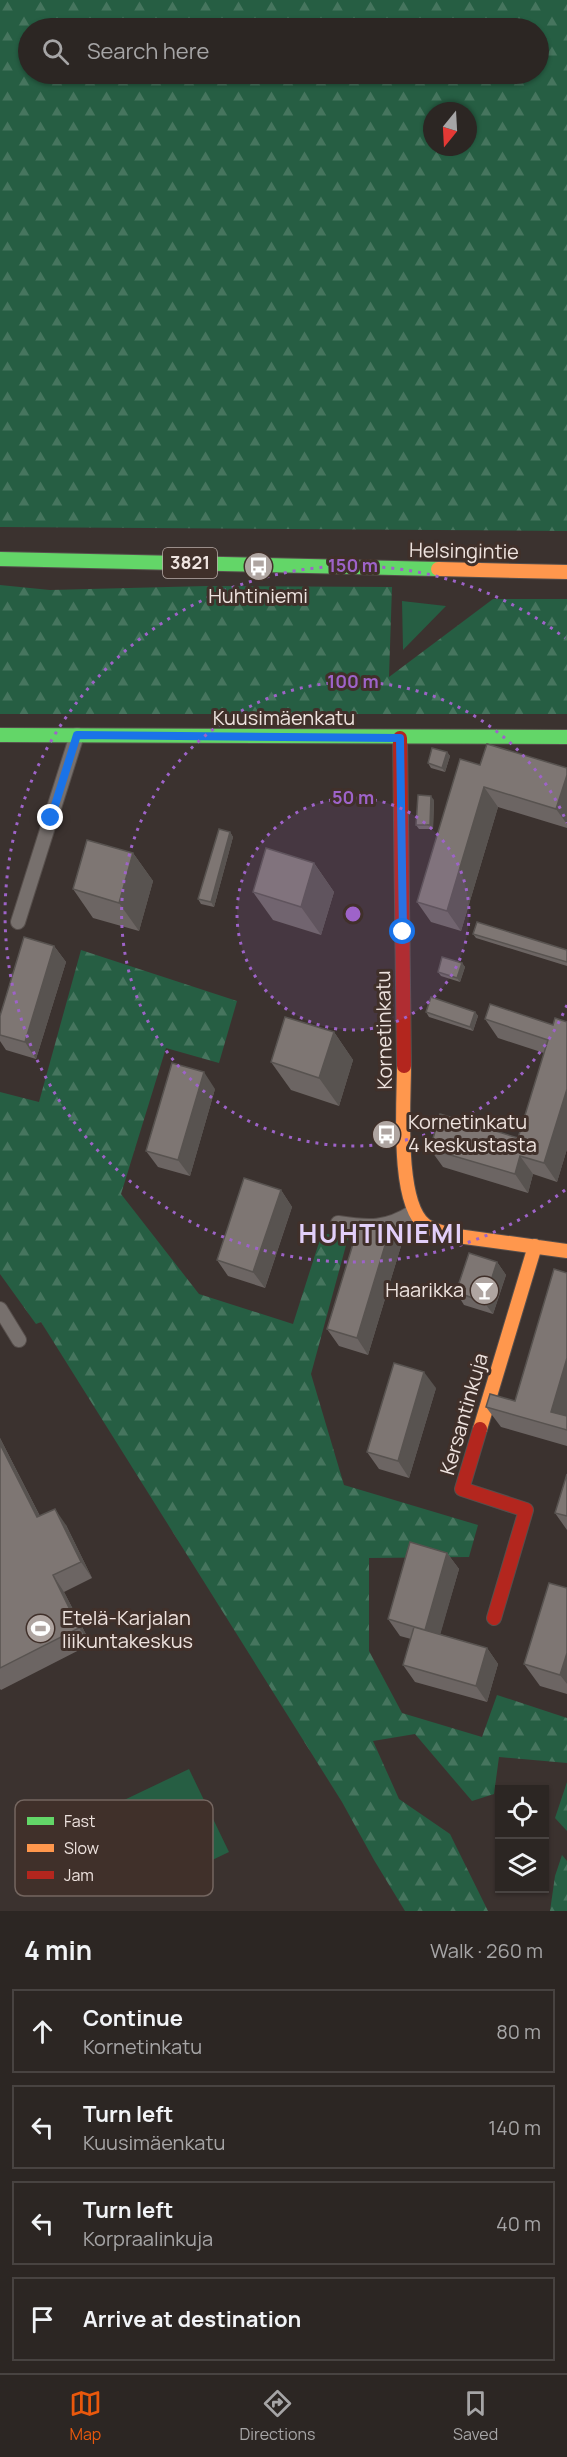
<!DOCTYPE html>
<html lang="en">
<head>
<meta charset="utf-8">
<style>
  body { margin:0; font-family:Manrope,sans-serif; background:#383230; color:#f1f3f6 }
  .controls { position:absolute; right:18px; bottom:18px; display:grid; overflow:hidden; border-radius:0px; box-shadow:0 2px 4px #0004 }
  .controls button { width:54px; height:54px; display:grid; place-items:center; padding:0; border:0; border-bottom:2px solid #484341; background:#2c2623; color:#f1f3f6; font:30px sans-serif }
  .compass { position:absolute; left:423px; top:102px; width:54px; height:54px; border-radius:50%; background:#2c2623; box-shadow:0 2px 4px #0004; rotate:198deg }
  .stop { position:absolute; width:18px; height:18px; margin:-14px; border:4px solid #1a73e8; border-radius:50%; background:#fff }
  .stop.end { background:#1a73e8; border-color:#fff; box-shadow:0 2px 6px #0008 }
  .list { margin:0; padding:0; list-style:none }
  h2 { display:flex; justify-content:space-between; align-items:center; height:78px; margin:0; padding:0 24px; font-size:26px }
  h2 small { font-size:20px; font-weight:400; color:#a6a5a6 }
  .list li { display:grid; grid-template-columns:39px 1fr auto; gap:18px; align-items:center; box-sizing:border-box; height:84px; margin:0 12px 12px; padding:0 12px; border:2px solid #484341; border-radius:0px }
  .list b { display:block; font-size:22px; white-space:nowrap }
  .list p { margin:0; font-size:20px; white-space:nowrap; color:#a6a5a6 }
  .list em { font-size:20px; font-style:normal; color:#a6a5a6 }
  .icon { flex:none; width:33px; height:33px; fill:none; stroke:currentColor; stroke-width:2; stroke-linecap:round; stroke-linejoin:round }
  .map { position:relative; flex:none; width:567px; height:1911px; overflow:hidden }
  .search { position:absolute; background:#2c2623; box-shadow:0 2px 4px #0004; left:18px; right:18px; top:18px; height:66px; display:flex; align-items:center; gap:15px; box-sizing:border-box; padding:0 21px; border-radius:33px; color:#a6a5a6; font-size:22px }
  .sheet { height:462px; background:#2c2623 }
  nav { display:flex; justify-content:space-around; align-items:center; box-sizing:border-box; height:84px; border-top:2px solid #484341; background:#2c2623; font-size:16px; color:#a6a5a6 }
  nav a { display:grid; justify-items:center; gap:3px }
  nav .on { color:#ea580c }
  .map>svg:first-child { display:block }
  .grass { fill:#265e43 }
  .forest { fill:url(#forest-firs); fill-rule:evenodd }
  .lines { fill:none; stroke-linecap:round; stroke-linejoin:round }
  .street-casing { stroke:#574f4c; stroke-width:16 }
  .fast-casing { stroke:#574f4c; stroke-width:16 }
  .slow-casing { stroke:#574f4c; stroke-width:16 }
  .jam-casing { stroke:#574f4c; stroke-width:16 }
  .street { stroke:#77706d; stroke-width:14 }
  .fast { stroke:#63d668; stroke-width:14 }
  .slow { stroke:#ff974d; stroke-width:14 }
  .jam { stroke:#b3261e; stroke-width:14 }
  .wall { fill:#6c6563 }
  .shaded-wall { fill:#585350 }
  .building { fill:#7e7673; stroke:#585350; stroke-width:1.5 }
  .route { stroke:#1a73e8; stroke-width:8 }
  .ring { fill:none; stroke:#9e63c9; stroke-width:3; stroke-dasharray:3 6 }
  .labels { text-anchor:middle; stroke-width:6; stroke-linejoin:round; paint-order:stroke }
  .shield { fill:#40302a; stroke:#baada9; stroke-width:1.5 }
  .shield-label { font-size:18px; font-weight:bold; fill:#eee3df }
  .street-label { font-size:20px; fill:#eee3df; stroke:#40302a }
  .poi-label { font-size:20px; fill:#eee3df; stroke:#40302a; text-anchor:start }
  .district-label { font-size:26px; font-weight:bold; letter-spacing:1.5px; fill:#e2cff9; stroke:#40302a }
  .key { fill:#40302a; stroke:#746660; stroke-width:1.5 }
  .key-label { font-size:16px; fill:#eee3df }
  .centre { fill:#9e63c9; stroke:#40302a; stroke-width:3 }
  .ring-label { font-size:18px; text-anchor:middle; font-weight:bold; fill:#9e63c9; stroke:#40302a; stroke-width:6; stroke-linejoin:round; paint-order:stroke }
</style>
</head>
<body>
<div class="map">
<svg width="567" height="1911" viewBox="0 0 567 1911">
  <defs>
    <pattern id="forest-firs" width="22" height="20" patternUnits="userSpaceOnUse" patternTransform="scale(1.5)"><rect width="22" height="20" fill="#265e43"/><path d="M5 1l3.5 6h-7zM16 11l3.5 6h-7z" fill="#46755e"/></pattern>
  </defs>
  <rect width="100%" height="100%" fill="#3b322f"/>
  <path class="grass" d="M 402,601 L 446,606 L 403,650 Z
    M 189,1769 L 229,1852 L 139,1895 L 99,1812 Z"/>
  <path class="forest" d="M 0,0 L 567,0 L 567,531 L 0,527 ZM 28,28 L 538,28 L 538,74 L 28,74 ZM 432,111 L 468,111 L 468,147 L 432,147 Z
    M 0,585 L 50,590 L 207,586 L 392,587 L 389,677 L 493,599 L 567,599 L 567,714 L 0,714 Z
    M 81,950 L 237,1001 L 219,1063 L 166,1048 L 121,1194 L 199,1294 L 293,1324 L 322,1233 L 348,1238 L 311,1374 L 344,1485 L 478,1525 L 469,1557 L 369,1558 L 369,1651 L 402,1713 L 482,1737 L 497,1695 L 567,1718 L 567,1763 L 499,1757 L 494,1794 L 472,1801 L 415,1734 L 373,1741 L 399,1799 L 450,1834 L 488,1911 L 405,1911 L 374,1860 L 342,1802 L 41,1322 L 36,1324 L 0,1274 L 0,1092 L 39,1102 Z
    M 567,1782 L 567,1831 L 555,1818 Z
    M 562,1855 L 567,1861 L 567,1911 L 550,1911 L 555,1876 Z"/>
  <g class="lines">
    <defs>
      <path id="street" d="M 18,922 L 77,735
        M 338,1223 C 369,1228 386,1229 413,1212
        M 0,1309 L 19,1340"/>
      <path id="fast" d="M 0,559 L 438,569
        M 0,735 L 567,737"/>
      <path id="slow" d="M 438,569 L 567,572
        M 404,1066 C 404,1102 396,1202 425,1225 C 432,1230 442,1232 450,1235 L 567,1251
        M 480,1429 L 535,1246"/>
      <path id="jam" d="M 400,738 L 404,1066
        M 480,1429 L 462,1489 L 526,1510 L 494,1618"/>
    </defs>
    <use href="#street" class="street-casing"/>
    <use href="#fast" class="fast-casing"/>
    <use href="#slow" class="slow-casing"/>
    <use href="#jam" class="jam-casing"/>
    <use href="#street" class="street"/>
    <use href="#fast" class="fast"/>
    <use href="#slow" class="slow"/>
    <use href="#jam" class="jam"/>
  </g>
  <path class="wall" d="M 447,752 L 450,756 L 445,772 L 431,768 L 428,763 Z
    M 480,765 L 567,768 L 567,828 L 498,807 L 461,931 L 431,922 L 417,902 Z
    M 434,800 L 433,829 L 419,829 L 416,825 Z
    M 230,832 L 233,837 L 214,907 L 201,904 L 198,899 Z
    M 133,853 L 153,881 L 139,931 L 93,918 L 73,889 Z
    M 314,863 L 334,892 L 321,935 L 273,920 L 253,892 Z
    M 473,934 L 567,950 L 567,966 L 476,938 Z
    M 54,946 L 66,962 L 36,1059 L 6,1050 L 0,1041 L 0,1016 Z
    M 462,963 L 465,967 L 460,982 L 441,976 L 438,972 Z
    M 426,1012 L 475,1012 L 478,1016 L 473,1031 L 429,1017 Z
    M 485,1019 L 553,1025 L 567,1022 L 567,1149 L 557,1182 L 533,1174 L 528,1193 L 443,1167 L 430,1149 L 518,1138 L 544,1053 L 498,1038 Z
    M 334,1032 L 353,1060 L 339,1106 L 291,1090 L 271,1062 Z
    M 215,1089 L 190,1176 L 158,1167 L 146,1151 Z
    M 281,1190 L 292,1207 L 265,1288 L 228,1276 L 217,1260 Z
    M 390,1229 L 401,1246 L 368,1355 L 339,1346 L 327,1329 Z
    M 497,1262 L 506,1275 L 493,1314 L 464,1305 L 456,1292 Z
    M 567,1273 L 567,1446 L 501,1427 L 486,1407 L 515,1401 Z
    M 436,1388 L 409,1478 L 379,1469 L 367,1452 Z
    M 0,1438 L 40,1516 L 66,1525 L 92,1578 L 64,1592 L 91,1644 L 1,1690 L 0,1689 Z
    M 567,1474 L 567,1530 L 555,1513 Z
    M 447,1553 L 459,1569 L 440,1634 L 487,1648 L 498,1664 L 487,1702 L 415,1682 L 403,1665 L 411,1639 L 400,1636 L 388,1619 Z
    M 567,1588 L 567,1694 L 540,1686 L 524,1664 Z"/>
  <path class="shaded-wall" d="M 447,752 L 450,756 L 445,772 L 442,768 Z
    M 567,775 L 567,824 L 556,809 Z
    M 484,787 L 498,807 L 461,931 L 447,911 Z
    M 431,796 L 434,800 L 433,829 L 430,825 Z
    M 230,832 L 233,837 L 214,907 L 211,902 Z
    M 133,853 L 153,881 L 139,931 L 119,903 Z
    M 314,863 L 334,892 L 321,935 L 301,907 Z
    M 54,946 L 66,962 L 36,1059 L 25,1042 Z
    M 462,963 L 465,967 L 460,982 L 457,978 Z
    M 475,1012 L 478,1016 L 473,1031 L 470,1027 Z
    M 334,1032 L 353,1060 L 339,1106 L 319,1078 Z
    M 204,1072 L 215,1089 L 190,1176 L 178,1160 Z
    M 567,1089 L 567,1149 L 557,1182 L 544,1163 Z
    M 520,1156 L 533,1174 L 528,1193 L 515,1174 Z
    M 281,1190 L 292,1207 L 265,1288 L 253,1272 Z
    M 390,1229 L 401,1246 L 368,1355 L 357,1338 Z
    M 497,1262 L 506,1275 L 493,1314 L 484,1302 Z
    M 567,1358 L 567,1426 L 551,1412 Z
    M 424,1372 L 436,1388 L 409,1478 L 398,1461 Z
    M 0,1438 L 49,1534 L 37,1517 L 0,1444 Z
    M 55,1509 L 66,1525 L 92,1578 L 81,1562 Z
    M 447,1553 L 459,1569 L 437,1646 L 425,1630 Z
    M 53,1575 L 64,1592 L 91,1644 L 79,1628 Z
    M 487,1648 L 498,1664 L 487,1702 L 476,1686 Z
    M 567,1653 L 567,1684 L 560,1675 Z"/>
  <path class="building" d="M 487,744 L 567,768 L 567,775 L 556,809 L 484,787 L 447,911 L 417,902 L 460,759 L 480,765 Z
    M 432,748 L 447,752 L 442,768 L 428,763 Z
    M 418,795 L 431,796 L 430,825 L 416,825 Z
    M 219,829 L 230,832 L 211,902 L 198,899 Z
    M 87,840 L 133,853 L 119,903 L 73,889 Z
    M 266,848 L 314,863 L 301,907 L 253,892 Z
    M 477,922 L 567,950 L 567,962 L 473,934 Z
    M 24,937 L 54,946 L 25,1042 L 0,1035 L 0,1016 Z
    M 442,957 L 462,963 L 457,978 L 438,972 Z
    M 431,997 L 475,1012 L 470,1027 L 426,1012 Z
    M 490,1004 L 553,1025 L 555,1018 L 567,1022 L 567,1089 L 544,1163 L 520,1156 L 515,1174 L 430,1149 L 440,1114 L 518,1138 L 548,1040 L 485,1019 Z
    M 285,1017 L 334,1032 L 319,1078 L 271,1062 Z
    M 172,1063 L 204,1072 L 178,1160 L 146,1151 Z
    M 244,1178 L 281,1190 L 253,1272 L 217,1260 Z
    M 360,1221 L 390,1229 L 357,1338 L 327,1329 Z
    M 469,1253 L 497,1262 L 484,1302 L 456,1292 Z
    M 554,1269 L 567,1273 L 567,1358 L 551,1412 L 567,1416 L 567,1430 L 486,1407 L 490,1394 L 515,1401 Z
    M 394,1363 L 424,1372 L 398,1461 L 367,1452 Z
    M 0,1444 L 37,1517 L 55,1509 L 81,1562 L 53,1575 L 79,1628 L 0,1668 Z
    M 567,1474 L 567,1516 L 555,1513 Z
    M 410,1542 L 447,1553 L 425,1630 L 388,1619 Z
    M 549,1583 L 567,1588 L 567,1653 L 560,1675 L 524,1664 Z
    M 414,1627 L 487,1648 L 476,1686 L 403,1665 Z"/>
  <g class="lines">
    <path class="route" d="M 51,818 L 77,735 L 400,738 L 403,932"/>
  </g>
  <circle cx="353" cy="914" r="116" fill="#9e63c9" fill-opacity=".12"/>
  <g class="ring">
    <circle cx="353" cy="914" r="116"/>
    <path d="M567 1005A232 232 0 1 1 567 823"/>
    <path d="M565 1190A348 348 0 1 1 565 638"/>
  </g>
  <defs>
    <symbol id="bus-disc" viewBox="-11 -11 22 22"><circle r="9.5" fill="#afa5a1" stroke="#40302a"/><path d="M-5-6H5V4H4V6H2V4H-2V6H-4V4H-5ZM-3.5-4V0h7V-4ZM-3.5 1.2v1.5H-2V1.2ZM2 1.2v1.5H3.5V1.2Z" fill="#fff"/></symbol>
    <symbol id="bar-disc" viewBox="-11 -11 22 22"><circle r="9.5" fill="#afa5a1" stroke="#40302a"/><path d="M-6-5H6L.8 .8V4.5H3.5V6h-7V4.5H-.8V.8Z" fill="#fff"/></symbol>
    <symbol id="stadium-disc" viewBox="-11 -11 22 22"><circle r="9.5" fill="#afa5a1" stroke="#40302a"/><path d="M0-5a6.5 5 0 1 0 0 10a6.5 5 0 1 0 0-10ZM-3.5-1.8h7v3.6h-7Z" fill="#fff"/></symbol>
  </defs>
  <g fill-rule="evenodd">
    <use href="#bus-disc" x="242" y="550" width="33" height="33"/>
    <use href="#bus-disc" x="370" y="1118" width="33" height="33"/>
    <use href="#bar-disc" x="468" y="1274" width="33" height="33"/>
    <use href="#stadium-disc" x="24" y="1612" width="33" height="33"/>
  </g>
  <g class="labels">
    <rect class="shield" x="163" y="548" width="54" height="30" rx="4.5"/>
    <g class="shield-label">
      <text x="190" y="569">3821</text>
    </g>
    <g class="street-label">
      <text transform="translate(464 551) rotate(1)" y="7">Helsingintie</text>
      <text x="284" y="725">Kuusimäenkatu</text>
      <text transform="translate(384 1030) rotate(-91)" y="7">Kornetinkatu</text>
      <text transform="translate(464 1414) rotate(-74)" y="7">Kersantinkuja</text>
    </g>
    <g class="poi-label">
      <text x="258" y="603" text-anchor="middle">Huhtiniemi</text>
      <text x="408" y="1129">Kornetinkatu<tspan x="408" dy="23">4 keskustasta</tspan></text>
      <text x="464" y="1297" text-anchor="end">Haarikka</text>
      <text x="62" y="1625">Etelä-Karjalan<tspan x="62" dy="23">liikuntakeskus</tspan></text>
    </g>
    <g class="district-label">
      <text x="381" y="1243">HUHTINIEMI</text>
    </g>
  </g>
  <rect x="15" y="1800" width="198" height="96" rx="9" class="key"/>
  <rect x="27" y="1817" width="27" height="8" fill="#63d668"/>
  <rect x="27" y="1844" width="27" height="8" fill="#ff974d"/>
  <rect x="27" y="1871" width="27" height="8" fill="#b3261e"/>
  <g class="key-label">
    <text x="64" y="1827">Fast</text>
    <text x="64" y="1854">Slow</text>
    <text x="64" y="1881">Jam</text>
  </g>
  <circle cx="353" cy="914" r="9" class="centre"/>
  <g class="ring-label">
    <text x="353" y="572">150 m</text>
    <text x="353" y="688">100 m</text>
    <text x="353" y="804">50 m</text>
  </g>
</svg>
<div class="controls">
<button><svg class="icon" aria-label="locate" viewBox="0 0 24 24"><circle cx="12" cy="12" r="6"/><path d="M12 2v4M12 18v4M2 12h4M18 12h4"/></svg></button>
<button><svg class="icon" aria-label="layers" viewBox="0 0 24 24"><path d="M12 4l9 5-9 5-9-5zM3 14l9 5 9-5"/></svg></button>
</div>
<svg class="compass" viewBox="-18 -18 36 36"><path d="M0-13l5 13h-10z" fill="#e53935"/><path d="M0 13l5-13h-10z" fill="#a6a5a6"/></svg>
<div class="stop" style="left:403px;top:932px"></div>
<div class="stop end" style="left:51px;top:818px"></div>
<div class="search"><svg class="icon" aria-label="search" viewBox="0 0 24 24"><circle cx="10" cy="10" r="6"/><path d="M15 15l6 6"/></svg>Search here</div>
</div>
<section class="sheet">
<h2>4 min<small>Walk · 260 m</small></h2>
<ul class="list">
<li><svg class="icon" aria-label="ahead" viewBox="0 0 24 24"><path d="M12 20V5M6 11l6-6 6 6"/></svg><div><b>Continue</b><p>Kornetinkatu</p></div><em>80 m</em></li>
<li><svg class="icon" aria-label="left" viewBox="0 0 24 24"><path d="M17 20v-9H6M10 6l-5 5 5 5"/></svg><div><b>Turn left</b><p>Kuusimäenkatu</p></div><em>140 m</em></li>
<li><svg class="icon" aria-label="left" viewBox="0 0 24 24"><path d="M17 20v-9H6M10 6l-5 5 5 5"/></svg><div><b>Turn left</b><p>Korpraalinkuja</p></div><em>40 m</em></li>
<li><svg class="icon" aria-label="arrive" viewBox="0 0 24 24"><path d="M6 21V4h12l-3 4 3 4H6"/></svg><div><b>Arrive at destination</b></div></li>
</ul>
</section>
<nav>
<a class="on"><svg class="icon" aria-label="map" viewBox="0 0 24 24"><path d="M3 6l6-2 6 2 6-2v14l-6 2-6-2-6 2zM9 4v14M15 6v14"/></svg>Map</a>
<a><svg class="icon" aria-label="directions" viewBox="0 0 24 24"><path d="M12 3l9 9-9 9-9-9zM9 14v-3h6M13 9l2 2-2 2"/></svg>Directions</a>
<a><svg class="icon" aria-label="saved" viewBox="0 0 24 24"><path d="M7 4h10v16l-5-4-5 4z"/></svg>Saved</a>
</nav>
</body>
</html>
